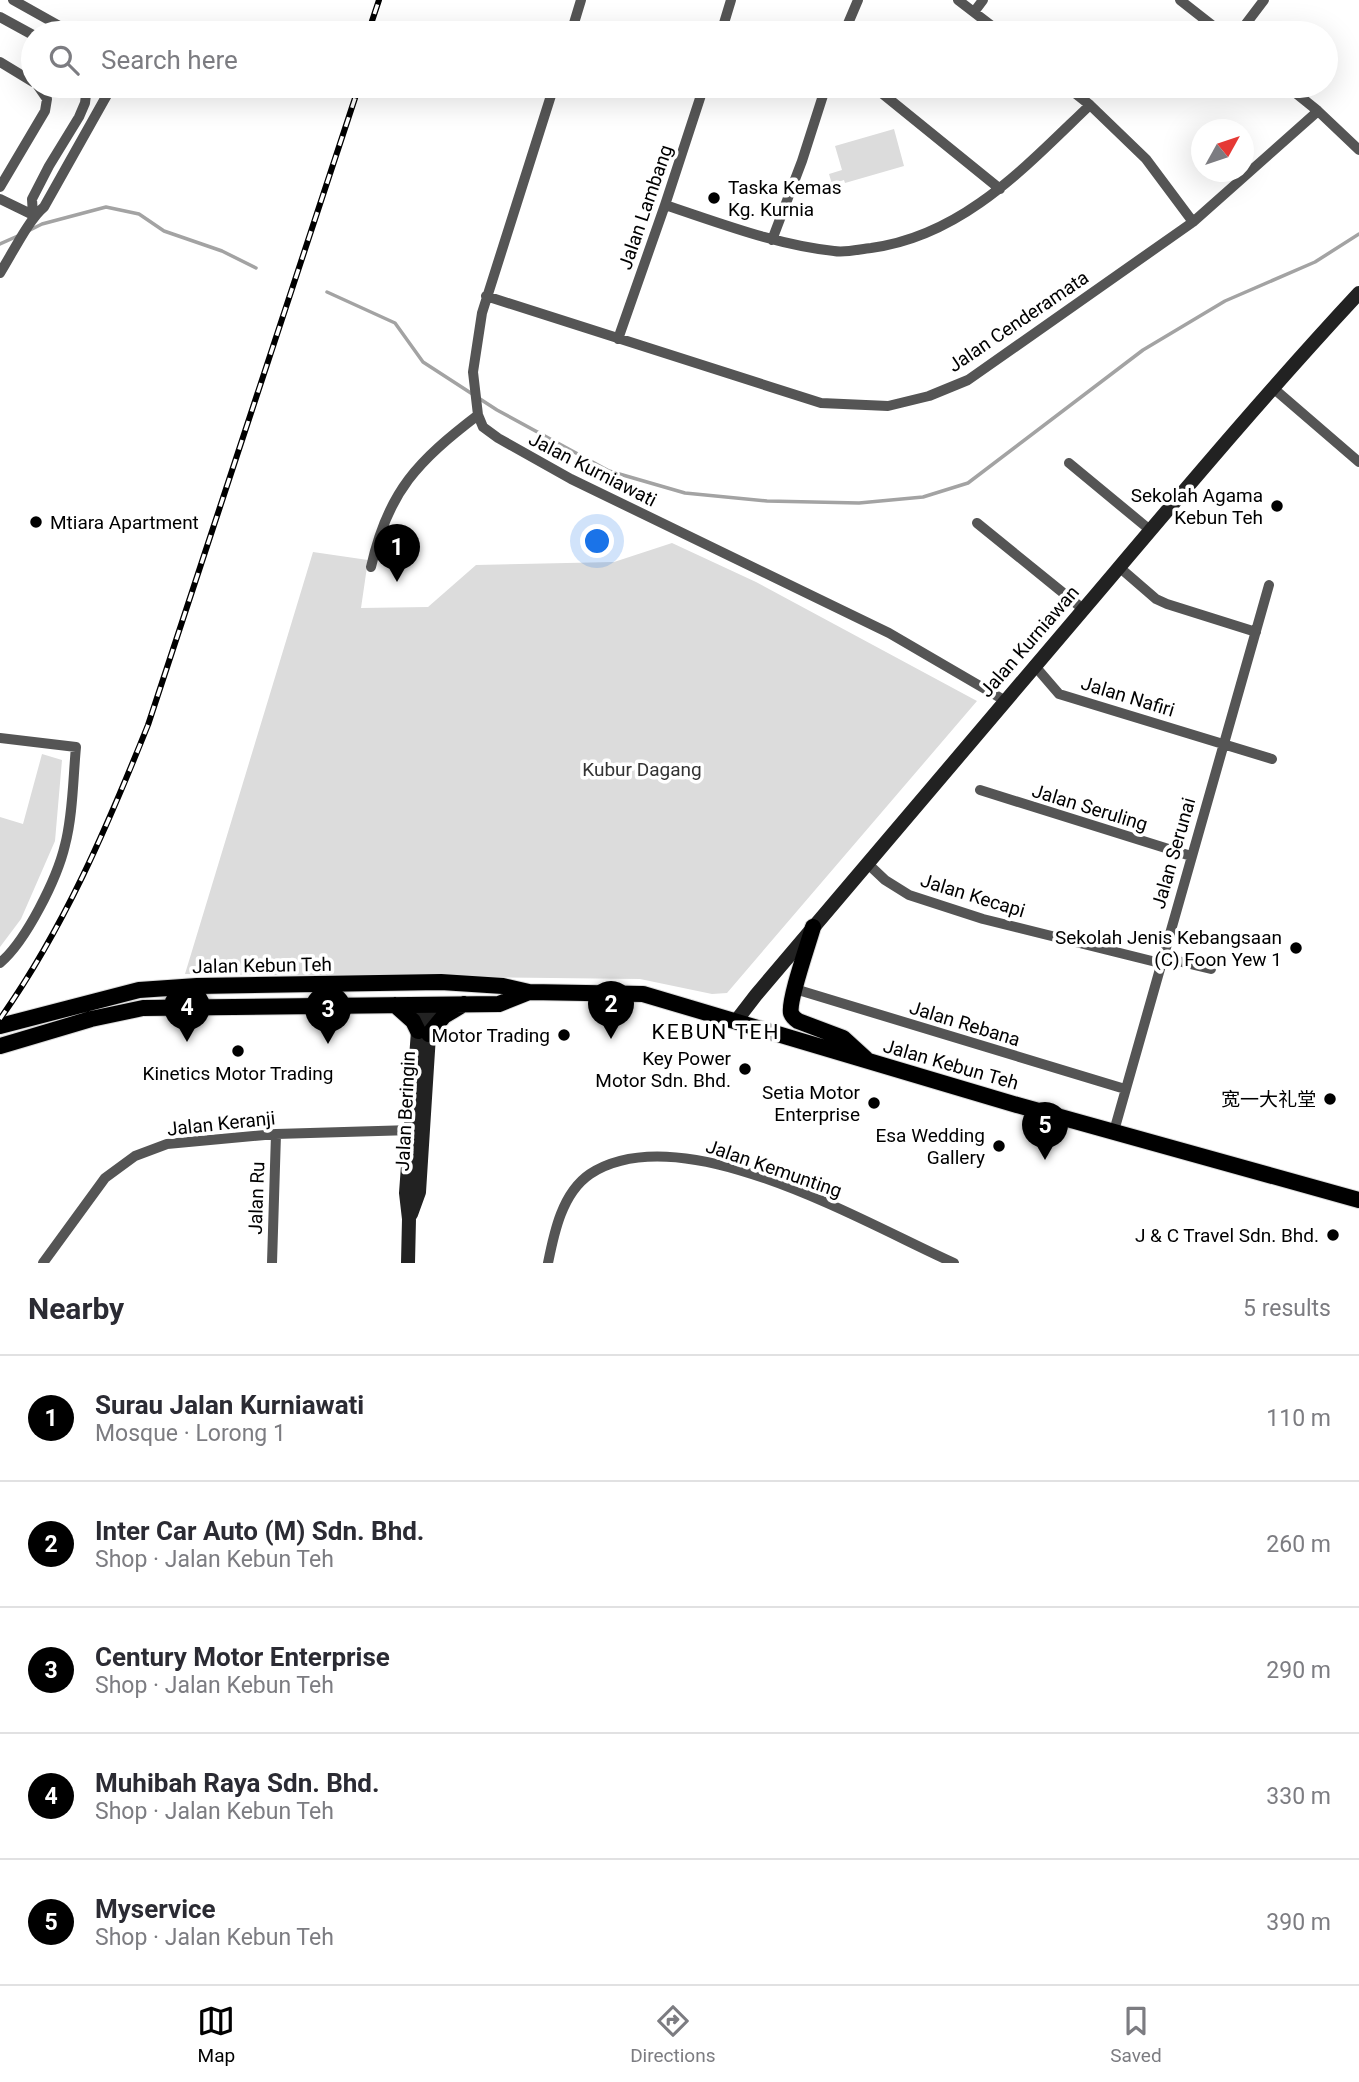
<!DOCTYPE html>
<html lang="en">
<head>
<meta charset="utf-8">
<style>
  body { margin:0; font-family:Roboto,"Noto Sans SC",sans-serif; background:#f7f7f7; color:#2b2b33 }
  .compass { position:absolute; left:1191px; top:119px; width:63px; height:63px; border-radius:50%; background:#fff; box-shadow:0 7px 28px #0002; rotate:50deg }
  .you { position:absolute; left:598px; top:542px; width:24px; height:24px; margin:-18px; border:5px solid #fff; border-radius:50%; background:#1a73e8; box-shadow:0 0 0 10px #1a73e833 }
  .badge { display:grid; place-items:center; width:46px; height:46px; border-radius:50%; background:#000; color:#fff; font-size:23px; font-weight:700 }
  .pin { position:absolute; translate:-50% -58px; filter:drop-shadow(0 2px 4px #0008) }
  .pin::after { content:''; position:absolute; top:37px; width:24px; height:21px; background:inherit; clip-path:polygon(0 0,100% 0,50% 100%) }
  .list { margin:0; padding:0; list-style:none }
  h2 { display:flex; justify-content:space-between; align-items:center; height:91px; margin:0; padding:0 28px; font-size:30px }
  h2 small { font-size:23px; font-weight:400; color:#7c7c81 }
  .list li { display:grid; grid-template-columns:46px 1fr auto; gap:21px; align-items:center; box-sizing:border-box; height:126px; padding:0 28px; border-top:2px solid #e1e1e2 }
  .list b { display:block; font-size:26px; white-space:nowrap }
  .list p { margin:0; font-size:23px; white-space:nowrap; color:#7c7c81 }
  .list em { font-size:23px; font-style:normal; color:#7c7c81 }
  .icon { flex:none; width:38px; height:38px; fill:none; stroke:currentColor; stroke-width:2; stroke-linecap:round; stroke-linejoin:round }
  .map { position:relative; flex:none; width:1359px; height:1263px; overflow:hidden }
  .search { position:absolute; background:#fff; box-shadow:0 7px 28px #0002; left:21px; right:21px; top:21px; height:77px; display:flex; align-items:center; gap:18px; box-sizing:border-box; padding:0 24px; border-radius:38px; color:#7c7c81; font-size:26px }
  .sheet { height:721px; background:#fff }
  nav { display:flex; justify-content:space-around; align-items:center; box-sizing:border-box; height:98px; border-top:2px solid #e1e1e2; background:#fff; font-size:19px; color:#7c7c81 }
  nav a { display:grid; justify-items:center; gap:4px }
  nav .on { color:#000 }
  .map>svg:first-child { display:block }
  .green { fill:#dcdcdc }
  .lines { fill:none; stroke-linecap:round; stroke-linejoin:round }
  .stream { stroke:#a3a3a3; stroke-width:3.5 }
  .primary-casing { stroke:#dbdbdb; stroke-width:18 }
  .street { stroke:#555; stroke-width:10 }
  .secondary { stroke:#222; stroke-width:14 }
  .primary { stroke:#000; stroke-width:16 }
  .rail-casing { stroke:#000; stroke-width:6 }
  .rail { stroke:#fff; stroke-width:3.5; stroke-dasharray:10; stroke-linecap:butt }
  .poi-dot { fill:#000; stroke:#fff; stroke-width:2.5 }
  .labels { text-anchor:middle; stroke-width:7; stroke-linejoin:round; paint-order:stroke }
  .poi-label { font-size:19px; fill:#000; stroke:#fff; text-anchor:end }
  .street-label { font-size:19px; fill:#000; stroke:#fff }
  .park-label { font-size:19px; fill:#333; stroke:#fff }
  .neighbourhood-label { font-size:21px; letter-spacing:2px; fill:#000; stroke:#fff }
</style>
</head>
<body>
<div class="map">
<svg width="1359" height="1263" viewBox="0 0 1359 1263">
  <rect width="100%" height="100%" fill="#fff"/>
  <path class="green" d="M 894,129 L 904,166 L 845,183 L 844,180 L 832,184 L 829,174 L 842,170 L 835,146 Z
    M 672,543 L 756,582 L 977,701 L 727,993 L 712,994 L 640,979 L 185,974 L 313,552 L 368,560 L 361,608 L 428,607 L 476,565 L 614,562 Z
    M 42,754 L 62,760 L 55,841 L 21,919 L 0,947 L 0,817 L 23,824 Z"/>
  <g class="lines">
    <path class="stream" d="M 30,230 L 42,224 L 106,207 L 139,214 L 164,231 L 222,251 L 256,268
      M 0,244 L 20,235
      M 327,292 L 395,323 L 423,362 L 497,410 L 609,471 L 685,493 L 767,501 L 859,503 L 923,497 L 968,483 L 1143,350 L 1225,301 L 1315,262 L 1359,234"/>
    <defs>
      <path id="primary" d="M 813,927 C 809,942 788,1001 791,1013 C 792,1016 795,1019 798,1021 L 843,1038 L 866,1059
        M 395,1005 L 413,1021 L 418,1031
        M 0,1026 L 139,990 L 197,986 L 441,982 L 503,986 L 529,992 L 643,994 L 1017,1105 L 1359,1200
        M 429,1034 L 444,1016 L 464,1004
        M 0,1046 L 91,1019 L 143,1008 L 499,1004 L 529,992"/>
    </defs>
    <use href="#primary" class="primary-casing"/>
    <path class="street" d="M 13,0 L 72,33
      M 958,0 L 1001,33
      M 1180,0 L 1222,33
      M 974,12 L 983,0
      M 0,17 L 33,35
      M 571,33 L 581,0
      M 721,33 L 731,0
      M 844,33 L 858,0
      M 1239,33 L 1264,0
      M 0,62 L 33,82
      M 554,86 L 482,313 L 473,372 L 478,415 L 483,427 L 498,438 L 571,479 L 889,633 L 1004,700
      M 873,86 L 1000,189
      M 1066,86 L 1090,105 L 1146,159 L 1193,222
      M 1287,86 L 1318,111 L 1359,150
      M 0,187 L 45,111 L 47,99 L 38,86
      M 0,199 L 33,215
      M 665,205 C 720,223 776,245 834,251 C 846,253 860,249 871,248 C 963,236 1026,166 1090,105
      M 33,215 L 32,199 L 49,166 L 79,117 L 85,103 L 87,86
      M 772,240 L 802,161 L 826,86
      M 0,273 C 12,254 29,219 44,207 L 112,86
      M 486,296 L 821,403 L 888,406 L 929,396 L 968,380 L 1193,222 L 1318,111
      M 618,339 L 665,205 L 704,86
      M 1272,387 L 1359,462
      M 1069,463 L 1150,530
      M 977,523 L 1083,609
      M 371,567 C 388,491 418,461 478,415
      M 1119,567 L 1156,599 L 1167,604 L 1256,632
      M 1034,665 L 1059,694 L 1272,759
      M 0,738 L 76,747 C 73,778 73,815 65,845 C 57,879 26,941 0,963
      M 980,790 L 1191,856
      M 867,863 L 885,880 L 909,895 L 983,919 L 1160,963
      M 1161,957 L 1211,969
      M 795,989 L 1125,1089
      M 1114,1131 L 1269,585
      M 43,1263 L 105,1178 L 135,1156 L 167,1144 L 276,1134 L 412,1130
      M 272,1263 L 276,1134
      M 548,1263 C 554,1233 562,1193 590,1174 C 682,1114 866,1224 954,1263"/>
    <path class="secondary" d="M 736,1021 L 756,995 C 866,864 977,734 1088,604 C 1177,499 1265,394 1359,293
      M 411,1214 L 419,1192 L 431,1004
      M 408,1263 L 409,1219 L 406,1193 L 420,1004"/>
    <use href="#primary" class="primary"/>
    <defs>
      <path id="rail" d="M 368,33 L 379,0
        M 0,1019 C 64,928 107,827 148,725 L 359,86"/>
    </defs>
    <use href="#rail" class="rail-casing"/>
    <use href="#rail" class="rail"/>
  </g>
  <g class="poi-dot">
    <circle cx="714" cy="198" r="7"/>
    <circle cx="1277" cy="506" r="7"/>
    <circle cx="36" cy="522" r="7"/>
    <circle cx="1296" cy="948" r="7"/>
    <circle cx="564" cy="1035" r="7"/>
    <circle cx="238" cy="1051" r="7"/>
    <circle cx="745" cy="1069" r="7"/>
    <circle cx="1330" cy="1099" r="7"/>
    <circle cx="874" cy="1103" r="7"/>
    <circle cx="999" cy="1146" r="7"/>
    <circle cx="1333" cy="1235" r="7"/>
  </g>
  <g class="labels">
    <g class="poi-label">
      <text x="728" y="194" text-anchor="start">Taska Kemas<tspan x="728" dy="22">Kg. Kurnia</tspan></text>
      <text x="1263" y="502">Sekolah Agama<tspan x="1263" dy="22">Kebun Teh</tspan></text>
      <text x="50" y="529" text-anchor="start">Mtiara Apartment</text>
      <text x="1282" y="944">Sekolah Jenis Kebangsaan<tspan x="1282" dy="22">(C) Foon Yew 1</tspan></text>
      <text x="550" y="1042">Motor Trading</text>
      <text x="731" y="1065">Key Power<tspan x="731" dy="22">Motor Sdn. Bhd.</tspan></text>
      <text x="238" y="1080" text-anchor="middle">Kinetics Motor Trading</text>
      <text x="860" y="1099">Setia Motor<tspan x="860" dy="22">Enterprise</tspan></text>
      <text x="1316" y="1106">宽一大礼堂</text>
      <text x="985" y="1142">Esa Wedding<tspan x="985" dy="22">Gallery</tspan></text>
      <text x="1319" y="1242">J &amp; C Travel Sdn. Bhd.</text>
    </g>
    <g class="street-label">
      <text transform="translate(645 207) rotate(-71)" y="7">Jalan Lambang</text>
      <text transform="translate(1018 321) rotate(-34)" y="7">Jalan Cenderamata</text>
      <text transform="translate(593 469) rotate(27)" y="7">Jalan Kurniawati</text>
      <text transform="translate(1029 641) rotate(-49)" y="7">Jalan Kurniawan</text>
      <text transform="translate(1128 696) rotate(17)" y="7">Jalan Nafiri</text>
      <text transform="translate(1090 807) rotate(17)" y="7">Jalan Seruling</text>
      <text transform="translate(1173 853) rotate(-74)" y="7">Jalan Serunai</text>
      <text transform="translate(973 895) rotate(17)" y="7">Jalan Kecapi</text>
      <text transform="translate(262 965) rotate(-1)" y="7">Jalan Kebun Teh</text>
      <text transform="translate(965 1023) rotate(17)" y="7">Jalan Rebana</text>
      <text transform="translate(951 1064) rotate(16)" y="7">Jalan Kebun Teh</text>
      <text transform="translate(405 1111) rotate(-87)" y="7">Jalan Beringin</text>
      <text transform="translate(221 1123) rotate(-6)" y="7">Jalan Keranji</text>
      <text transform="translate(774 1168) rotate(19)" y="7">Jalan Kemunting</text>
      <text transform="translate(256 1198) rotate(-88)" y="7">Jalan Ru</text>
    </g>
    <g class="park-label">
      <text x="642" y="776">Kubur Dagang</text>
    </g>
    <g class="neighbourhood-label">
      <text x="716" y="1039">KEBUN TEH</text>
    </g>
  </g>
</svg>
<svg class="compass" viewBox="-18 -18 36 36"><path d="M0-13l5 13h-10z" fill="#e53935"/><path d="M0 13l5-13h-10z" fill="#7c7c81"/></svg>
<div class="you"></div>
<div class="pin badge" style="left:397px;top:582px">1</div>
<div class="pin badge" style="left:611px;top:1039px">2</div>
<div class="pin badge" style="left:328px;top:1044px">3</div>
<div class="pin badge" style="left:187px;top:1042px">4</div>
<div class="pin badge" style="left:1045px;top:1160px">5</div>
<div class="search"><svg class="icon" aria-label="search" viewBox="0 0 24 24"><circle cx="10" cy="10" r="6"/><path d="M15 15l6 6"/></svg>Search here</div>
</div>
<section class="sheet">
<h2>Nearby<small>5 results</small></h2>
<ul class="list">
<li><span class="badge">1</span><div><b>Surau Jalan Kurniawati</b><p>Mosque · Lorong 1</p></div><em>110 m</em></li>
<li><span class="badge">2</span><div><b>Inter Car Auto (M) Sdn. Bhd.</b><p>Shop · Jalan Kebun Teh</p></div><em>260 m</em></li>
<li><span class="badge">3</span><div><b>Century Motor Enterprise</b><p>Shop · Jalan Kebun Teh</p></div><em>290 m</em></li>
<li><span class="badge">4</span><div><b>Muhibah Raya Sdn. Bhd.</b><p>Shop · Jalan Kebun Teh</p></div><em>330 m</em></li>
<li><span class="badge">5</span><div><b>Myservice</b><p>Shop · Jalan Kebun Teh</p></div><em>390 m</em></li>
</ul>
</section>
<nav>
<a class="on"><svg class="icon" aria-label="map" viewBox="0 0 24 24"><path d="M3 6l6-2 6 2 6-2v14l-6 2-6-2-6 2zM9 4v14M15 6v14"/></svg>Map</a>
<a><svg class="icon" aria-label="directions" viewBox="0 0 24 24"><path d="M12 3l9 9-9 9-9-9zM9 14v-3h6M13 9l2 2-2 2"/></svg>Directions</a>
<a><svg class="icon" aria-label="saved" viewBox="0 0 24 24"><path d="M7 4h10v16l-5-4-5 4z"/></svg>Saved</a>
</nav>
</body>
</html>
